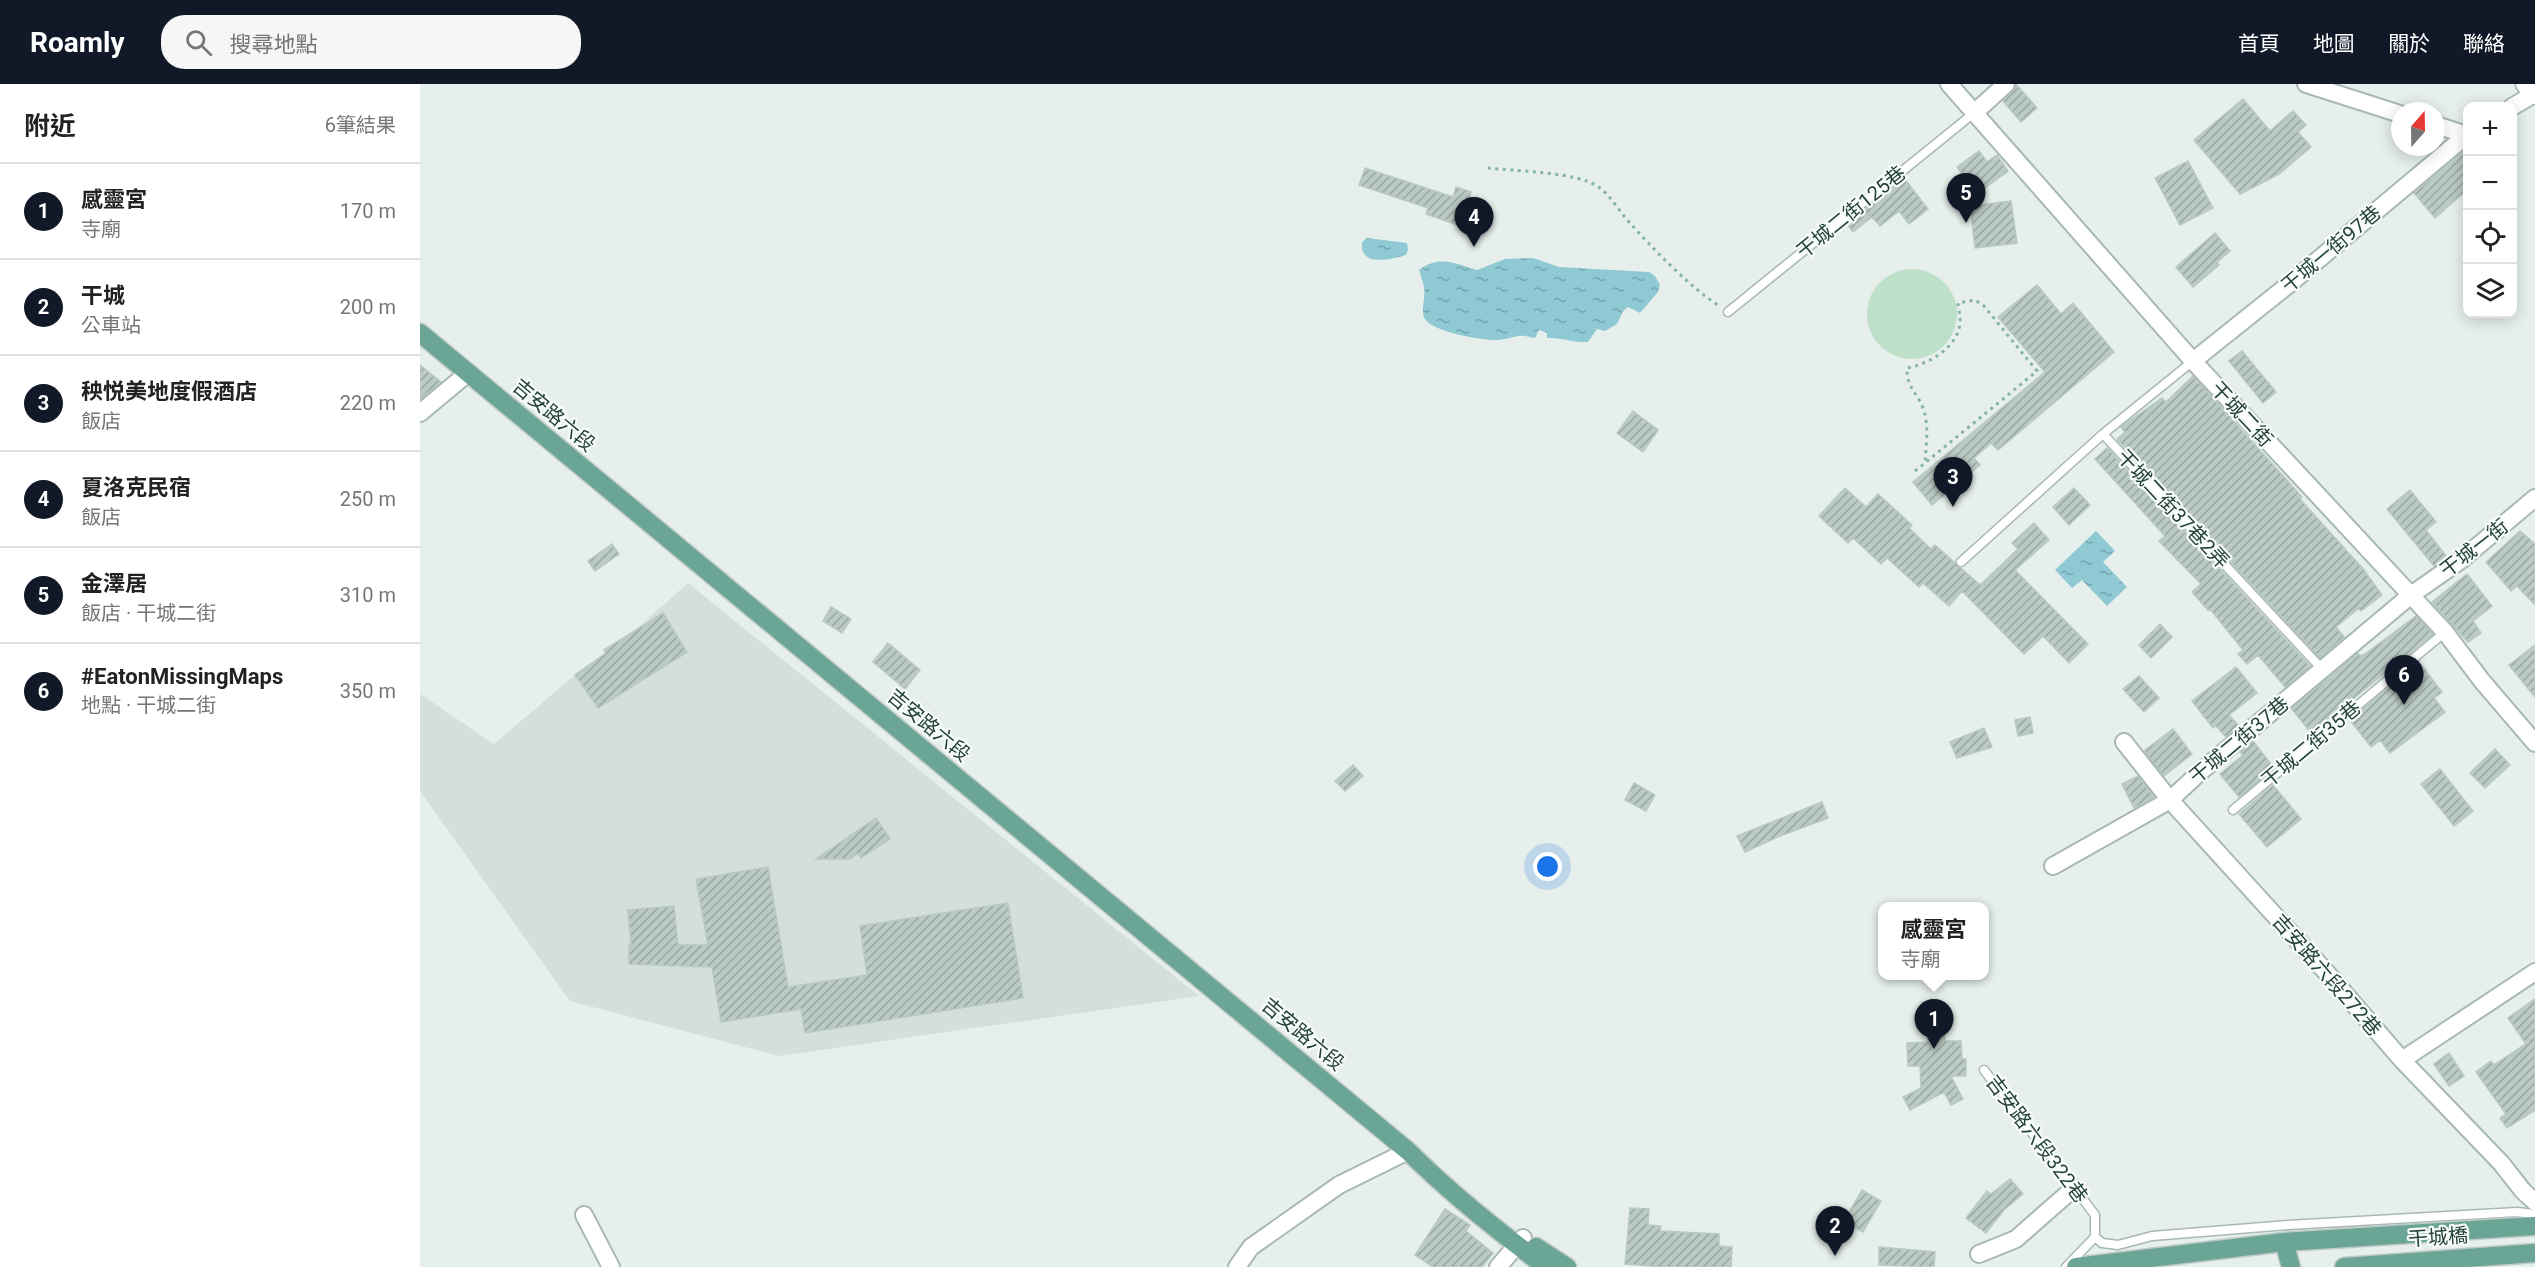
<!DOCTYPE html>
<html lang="zh-TW">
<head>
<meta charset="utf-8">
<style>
  body { margin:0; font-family:Roboto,"Noto Sans TC",sans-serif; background:#f6f6f6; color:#222 }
  .controls { position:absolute; right:18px; top:18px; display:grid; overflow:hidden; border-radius:12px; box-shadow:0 3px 15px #0003 }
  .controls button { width:54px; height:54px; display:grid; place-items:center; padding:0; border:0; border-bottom:2px solid #e0e0e0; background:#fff; color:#222; font:30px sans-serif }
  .compass { position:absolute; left:1971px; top:18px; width:54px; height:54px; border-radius:50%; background:#fff; box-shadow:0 3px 15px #0003; rotate:20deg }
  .you { position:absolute; left:1128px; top:783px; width:21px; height:21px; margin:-15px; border:4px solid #fff; border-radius:50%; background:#1a73e8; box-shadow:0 0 0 9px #1a73e833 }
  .badge { display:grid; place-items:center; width:39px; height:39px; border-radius:50%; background:#111827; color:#fff; font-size:20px; font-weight:700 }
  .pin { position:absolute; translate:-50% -50px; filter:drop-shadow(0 2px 3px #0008) }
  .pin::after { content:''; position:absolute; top:32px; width:21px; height:18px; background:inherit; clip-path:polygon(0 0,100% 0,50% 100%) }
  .popup { position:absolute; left:1458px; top:818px; width:111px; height:78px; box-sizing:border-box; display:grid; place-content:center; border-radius:12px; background:#fff; filter:drop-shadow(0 2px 4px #0005); font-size:20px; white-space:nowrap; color:#767676 }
  .popup b { font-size:22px; color:#222 }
  .popup::after { content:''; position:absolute; left:50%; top:100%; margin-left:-12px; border:12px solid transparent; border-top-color:#fff }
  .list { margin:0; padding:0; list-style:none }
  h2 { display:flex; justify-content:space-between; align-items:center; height:78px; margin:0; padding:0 24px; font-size:26px }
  h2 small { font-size:20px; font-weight:400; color:#767676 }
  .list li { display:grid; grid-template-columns:39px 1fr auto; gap:18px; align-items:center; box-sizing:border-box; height:96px; padding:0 24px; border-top:2px solid #e0e0e0 }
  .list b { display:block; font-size:22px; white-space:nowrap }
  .list p { margin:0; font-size:20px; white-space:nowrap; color:#767676 }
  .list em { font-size:20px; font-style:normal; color:#767676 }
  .icon { flex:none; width:33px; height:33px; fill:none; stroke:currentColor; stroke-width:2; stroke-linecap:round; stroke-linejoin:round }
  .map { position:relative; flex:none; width:2115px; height:1183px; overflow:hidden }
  header { display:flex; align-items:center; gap:36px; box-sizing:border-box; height:84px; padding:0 30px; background:#111827; color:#fff }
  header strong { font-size:28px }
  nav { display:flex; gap:33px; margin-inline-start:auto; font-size:21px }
  .search { width:420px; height:54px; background:#f6f6f6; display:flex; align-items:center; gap:15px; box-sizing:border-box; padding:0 21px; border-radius:24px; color:#767676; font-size:22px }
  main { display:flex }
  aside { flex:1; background:#fff }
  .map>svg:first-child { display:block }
  .built { fill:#d4dfda }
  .green { fill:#bfe0c8 }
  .water { fill:url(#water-ripples) }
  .building { fill:url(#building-hatch); stroke:#b8c9c2; stroke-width:1.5 }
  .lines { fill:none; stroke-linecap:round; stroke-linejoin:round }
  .lane-casing { stroke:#a8b8b2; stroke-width:11 }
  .street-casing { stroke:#a8b8b2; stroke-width:20 }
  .secondary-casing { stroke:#a4bbb3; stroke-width:21 }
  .primary-casing { stroke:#c2cac8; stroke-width:21 }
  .path { stroke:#86b3a5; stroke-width:3; stroke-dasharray:3 4.5; stroke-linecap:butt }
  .lane { stroke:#fff; stroke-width:8 }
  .street { stroke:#fff; stroke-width:16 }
  .secondary { stroke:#fff; stroke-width:18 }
  .primary { stroke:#6aa596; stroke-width:18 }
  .labels { text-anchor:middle; stroke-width:4.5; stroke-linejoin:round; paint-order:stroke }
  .street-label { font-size:20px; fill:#24423a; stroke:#f7fbf9 }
</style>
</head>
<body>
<header>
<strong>Roamly</strong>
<div class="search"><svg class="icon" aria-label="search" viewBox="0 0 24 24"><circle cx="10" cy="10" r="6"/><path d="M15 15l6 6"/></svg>搜尋地點</div>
<nav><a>首頁</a><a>地圖</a><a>關於</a><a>聯絡</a></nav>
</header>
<main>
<aside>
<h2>附近<small>6筆結果</small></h2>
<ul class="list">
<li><span class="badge">1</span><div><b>感靈宮</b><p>寺廟</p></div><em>170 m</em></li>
<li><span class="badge">2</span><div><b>干城</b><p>公車站</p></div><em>200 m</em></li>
<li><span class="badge">3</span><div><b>秧悦美地度假酒店</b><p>飯店</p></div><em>220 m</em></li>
<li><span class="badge">4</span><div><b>夏洛克民宿</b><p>飯店</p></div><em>250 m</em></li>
<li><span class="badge">5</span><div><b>金澤居</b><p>飯店 · 干城二街</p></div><em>310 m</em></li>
<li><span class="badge">6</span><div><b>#EatonMissingMaps</b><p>地點 · 干城二街</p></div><em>350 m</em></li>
</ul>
</aside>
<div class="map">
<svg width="2115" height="1183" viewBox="0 0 2115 1183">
  <defs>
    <pattern id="water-ripples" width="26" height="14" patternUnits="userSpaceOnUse" patternTransform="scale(1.5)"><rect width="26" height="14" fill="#8ec9d4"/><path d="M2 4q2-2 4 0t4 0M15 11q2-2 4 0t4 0" fill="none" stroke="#74a5ad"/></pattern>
    <pattern id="building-hatch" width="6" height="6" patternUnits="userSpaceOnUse" patternTransform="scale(1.5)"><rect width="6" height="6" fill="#bbcac4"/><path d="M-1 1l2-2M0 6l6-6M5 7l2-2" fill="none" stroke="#98a6a0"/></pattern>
  </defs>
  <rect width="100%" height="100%" fill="#e6efeb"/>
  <path class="built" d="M 268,499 L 779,912 L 359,972 L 150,917 L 0,707 L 0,610 L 74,660 L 155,591 L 214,547 Z"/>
  <path class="green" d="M1447 230a45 45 0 1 1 90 0a45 45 0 1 1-90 0Z"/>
  <path class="water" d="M 947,154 L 987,159 L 988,166 L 986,171 C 970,176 939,183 942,158 Z
    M 1113,174 L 1139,183 L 1229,188 L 1235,192 L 1240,201 L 1238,208 L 1220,229 L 1208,223 L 1203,227 L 1197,240 L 1185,247 L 1177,245 L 1168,258 C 1154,259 1141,253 1127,254 L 1127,249 L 1119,246 L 1115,254 C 1097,249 1096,254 1079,256 C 1065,257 1012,248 1005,235 C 1000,226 1006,213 1004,203 C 1003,198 1001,192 999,186 C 1019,171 1034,179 1057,186 L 1085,175 Z
    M 1676,447 L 1695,467 L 1683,478 L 1707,503 L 1687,522 L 1662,496 L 1652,504 L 1635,486 Z"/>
  <path class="building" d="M 1596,0 L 1617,24 L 1601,38 L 1583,17 L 1593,7 Z
    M 1823,15 L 1850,47 L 1873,27 L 1886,41 L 1878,48 L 1891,63 L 1859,90 L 1820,110 L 1774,56 Z
    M 1559,67 L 1567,78 L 1577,71 L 1588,87 L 1547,117 L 1536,102 L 1546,95 L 1537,83 Z
    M 2045,67 L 2048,70 L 2048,105 L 2015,134 L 1994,109 Z
    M 1768,77 L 1793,124 L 1760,141 L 1735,94 Z
    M 945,84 L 1033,113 L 1036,103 L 1051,108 L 1048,118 L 1057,121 L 1049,145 L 1006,130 L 1008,124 L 939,101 Z
    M 1484,94 L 1508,125 L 1489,140 L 1479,127 L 1460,142 L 1452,133 L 1433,148 L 1427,140 Z
    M 1591,117 L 1597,159 L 1555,164 L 1550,122 Z
    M 1795,149 L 1810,167 L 1797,178 L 1799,181 L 1773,203 L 1756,183 Z
    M 1617,201 L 1641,230 L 1653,219 L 1694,268 L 1578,366 L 1571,359 L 1554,374 L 1560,381 L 1512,421 L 1493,398 L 1625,288 L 1578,233 Z
    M 1822,267 L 1856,308 L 1843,319 L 1809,277 Z
    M 0,281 L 21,298 L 0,315 Z
    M 1773,292 L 1882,413 L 1880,415 L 1944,486 L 1962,511 L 1941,527 L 1939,524 L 1916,543 L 1924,553 L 1900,574 L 1697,355 L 1705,348 L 1701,343 L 1742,314 L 1746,318 Z
    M 1213,327 L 1238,346 L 1223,368 L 1197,349 Z
    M 1687,364 L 1890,582 L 1865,603 L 1838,571 L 1827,580 L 1818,570 L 1823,566 L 1790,525 L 1788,526 L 1772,508 L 1781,500 L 1739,457 L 1745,452 L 1675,375 Z
    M 1425,404 L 1446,423 L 1458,410 L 1492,441 L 1489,444 L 1511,465 L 1515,461 L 1560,501 L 1598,465 L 1592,459 L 1614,439 L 1629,456 L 1595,486 L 1668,560 L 1649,579 L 1623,552 L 1604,570 L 1542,507 L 1529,522 L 1503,499 L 1499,503 L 1467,474 L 1461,480 L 1433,454 L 1428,459 L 1399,432 Z
    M 1654,404 L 1670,421 L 1649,441 L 1633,423 Z
    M 1990,406 L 2016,438 L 2006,446 L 2027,473 L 2014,482 L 1967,425 Z
    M 2100,447 L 2115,460 L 2115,521 L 2097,502 L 2091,507 L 2066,478 Z
    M 192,460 L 199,470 L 175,487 L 168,477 Z
    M 2047,490 L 2072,522 L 2053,537 L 2061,549 L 2048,558 L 2012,518 Z
    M 411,523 L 431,535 L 422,549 L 403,537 Z
    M 243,529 L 267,568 L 178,624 L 155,591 L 186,569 L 184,566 Z
    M 1996,532 L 2013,550 L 1891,649 L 1872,625 L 1938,569 L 1940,572 L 1945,570 Z
    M 1740,540 L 1752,553 L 1731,574 L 1719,561 Z
    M 468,559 L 500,586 L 485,605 L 453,578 Z
    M 2115,561 L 2115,613 L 2089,581 Z
    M 1999,578 L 2022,608 L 2014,614 L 2025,628 L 1970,669 L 1960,656 L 1951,663 L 1930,636 Z
    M 1816,583 L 1837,609 L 1809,631 L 1819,642 L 1806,653 L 1796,642 L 1793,644 L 1772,617 Z
    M 1719,592 L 1739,614 L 1724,628 L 1703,605 Z
    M 1610,633 L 1613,649 L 1598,652 L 1595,636 Z
    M 1564,644 L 1572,663 L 1537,674 L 1530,658 Z
    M 1753,645 L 1772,670 L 1744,692 L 1724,667 Z
    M 1833,657 L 1854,684 L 1819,713 L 1800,690 L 1823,671 L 1820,668 Z
    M 2075,665 L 2090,681 L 2065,704 L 2050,689 Z
    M 933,681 L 943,692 L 925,707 L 915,697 Z
    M 2020,685 L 2053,727 L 2034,742 L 2001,700 Z
    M 1718,692 L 1734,713 L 1714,724 L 1702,700 Z
    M 1214,699 L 1235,711 L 1226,727 L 1205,716 Z
    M 1853,701 L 1881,735 L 1847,763 L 1819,730 Z
    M 1402,718 L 1408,734 L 1360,752 L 1325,768 L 1317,752 Z
    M 456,734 L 470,755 L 441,774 L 438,769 L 430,775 L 396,775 Z
    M 348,783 L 368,903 L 447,891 L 440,842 L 588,819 L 603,914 L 385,949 L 381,925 L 301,938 L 292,883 L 209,880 L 209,861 L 211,861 L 208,826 L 254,822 L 258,861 L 288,861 L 276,795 Z
    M 2115,915 L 2115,1026 L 2087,1044 L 2080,1034 L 2086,1030 L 2056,988 L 2071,977 L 2074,981 L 2106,960 L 2088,934 Z
    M 1524,949 L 1525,957 L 1541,957 L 1542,975 L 1546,975 L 1546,992 L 1531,992 L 1543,1015 L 1531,1021 L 1524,1008 L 1490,1026 L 1483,1013 L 1501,1004 L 1500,982 L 1488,982 L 1487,959 L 1508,958 L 1508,950 Z
    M 2029,969 L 2044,992 L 2029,1002 L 2014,980 Z
    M 1590,1095 L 1603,1110 L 1584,1126 L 1566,1149 L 1546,1134 L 1567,1107 L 1571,1110 Z
    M 1442,1106 L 1461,1117 L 1443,1148 L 1424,1137 Z
    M 1210,1124 L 1229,1125 L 1228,1141 L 1241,1142 L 1240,1147 L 1299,1150 L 1299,1162 L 1312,1163 L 1311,1183 L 1245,1183 L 1205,1180 Z
    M 1025,1125 L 1050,1141 L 1046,1147 L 1073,1169 L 1062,1183 L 1013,1183 L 995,1171 Z
    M 1459,1163 L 1515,1168 L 1514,1183 L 1459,1181 Z"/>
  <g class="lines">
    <defs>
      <path id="lane" d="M 1308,228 L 1554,29
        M 1773,277 L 1683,350 L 1902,585
        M 1541,478 L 1683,350
        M 1813,726 L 2025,548
        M 1564,986 L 1675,1131 L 1675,1153 L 1646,1183
        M 1675,1153 L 1682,1159 L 1698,1161 L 1732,1152 L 1868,1141 L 2097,1128 L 2115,1130"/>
      <path id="street" d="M 1529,0 L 1773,277 L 2025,548 L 2062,597 L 2115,659
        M 1886,0 L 1980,30
        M 2092,23 L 2114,10
        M 1554,29 L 1586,0
        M 2016,41 L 2047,51
        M 1773,277 L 1868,201 L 2048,50
        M 0,329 L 48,289
        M 1704,658 L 1750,716 L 1907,889 L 1982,976 L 2081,1079 L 2103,1107 L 2115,1118
        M 1633,782 L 1750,716 L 1780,688 L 1991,511 L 2041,476 L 2115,414
        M 1982,976 L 2115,888
        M 164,1131 L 191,1183
        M 1559,1170 L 1596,1155 L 1654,1104
        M 817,1183 L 831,1163 L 919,1101 L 988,1067
        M 1078,1183 L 1103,1154"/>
      <path id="secondary" d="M 2105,0 L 2115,11"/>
      <path id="primary" d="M 0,249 L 988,1067 C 1029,1108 1079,1148 1126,1183
        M 1864,1158 L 1871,1183
        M 1116,1163 L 1147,1183
        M 1656,1183 L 1864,1158 L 2115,1142
        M 1924,1183 L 2115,1169"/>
    </defs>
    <use href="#lane" class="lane-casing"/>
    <use href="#street" class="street-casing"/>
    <use href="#secondary" class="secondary-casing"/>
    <use href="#primary" class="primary-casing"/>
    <path class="path" d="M 1068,84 C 1095,87 1156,88 1177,102 C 1191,111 1199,128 1211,140 C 1234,166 1270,203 1299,222
      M 1495,387 L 1505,379 L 1617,287 L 1564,222 L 1555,216 L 1538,219 C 1538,225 1541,232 1540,238 C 1539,263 1509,280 1487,284 C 1486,304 1499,310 1504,327 C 1509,343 1506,362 1505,379"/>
    <use href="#lane" class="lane"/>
    <use href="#street" class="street"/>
    <use href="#secondary" class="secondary"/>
    <use href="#primary" class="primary"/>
  </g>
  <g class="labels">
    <g class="street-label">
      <text transform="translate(1431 128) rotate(-39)" y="7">干城二街125巷</text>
      <text transform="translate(1911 165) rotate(-40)" y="7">干城一街97巷</text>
      <text transform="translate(1822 330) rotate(47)" y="7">干城二街</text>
      <text transform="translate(134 331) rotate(40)" y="7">吉安路六段</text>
      <text transform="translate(1753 425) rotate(47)" y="7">干城二街37巷2弄</text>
      <text transform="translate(2054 464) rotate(-38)" y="7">干城一街</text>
      <text transform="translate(509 641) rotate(40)" y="7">吉安路六段</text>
      <text transform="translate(1819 656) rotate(-40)" y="7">干城二街37巷</text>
      <text transform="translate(1891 660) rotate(-40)" y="7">干城二街35巷</text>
      <text transform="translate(1907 891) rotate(49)" y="7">吉安路六段272巷</text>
      <text transform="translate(883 950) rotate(40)" y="7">吉安路六段</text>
      <text transform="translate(1617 1055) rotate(53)" y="7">吉安路六段322巷</text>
      <text transform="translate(2018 1153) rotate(-4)" y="7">干城橋</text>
    </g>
  </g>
</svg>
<div class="controls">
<button>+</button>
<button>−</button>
<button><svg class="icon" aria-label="locate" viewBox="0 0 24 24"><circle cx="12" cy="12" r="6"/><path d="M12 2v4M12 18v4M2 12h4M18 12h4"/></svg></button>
<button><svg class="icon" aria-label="layers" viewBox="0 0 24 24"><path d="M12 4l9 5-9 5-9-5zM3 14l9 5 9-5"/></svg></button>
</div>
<svg class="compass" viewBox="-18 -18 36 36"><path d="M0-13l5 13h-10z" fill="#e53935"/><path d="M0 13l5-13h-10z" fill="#767676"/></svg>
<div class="you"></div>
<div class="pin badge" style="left:1514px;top:965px">1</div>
<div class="popup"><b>感靈宮</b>寺廟</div>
<div class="pin badge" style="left:1415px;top:1172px">2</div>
<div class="pin badge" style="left:1533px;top:423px">3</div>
<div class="pin badge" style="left:1054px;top:163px">4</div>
<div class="pin badge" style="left:1546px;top:139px">5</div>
<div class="pin badge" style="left:1984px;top:621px">6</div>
</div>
</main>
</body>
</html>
